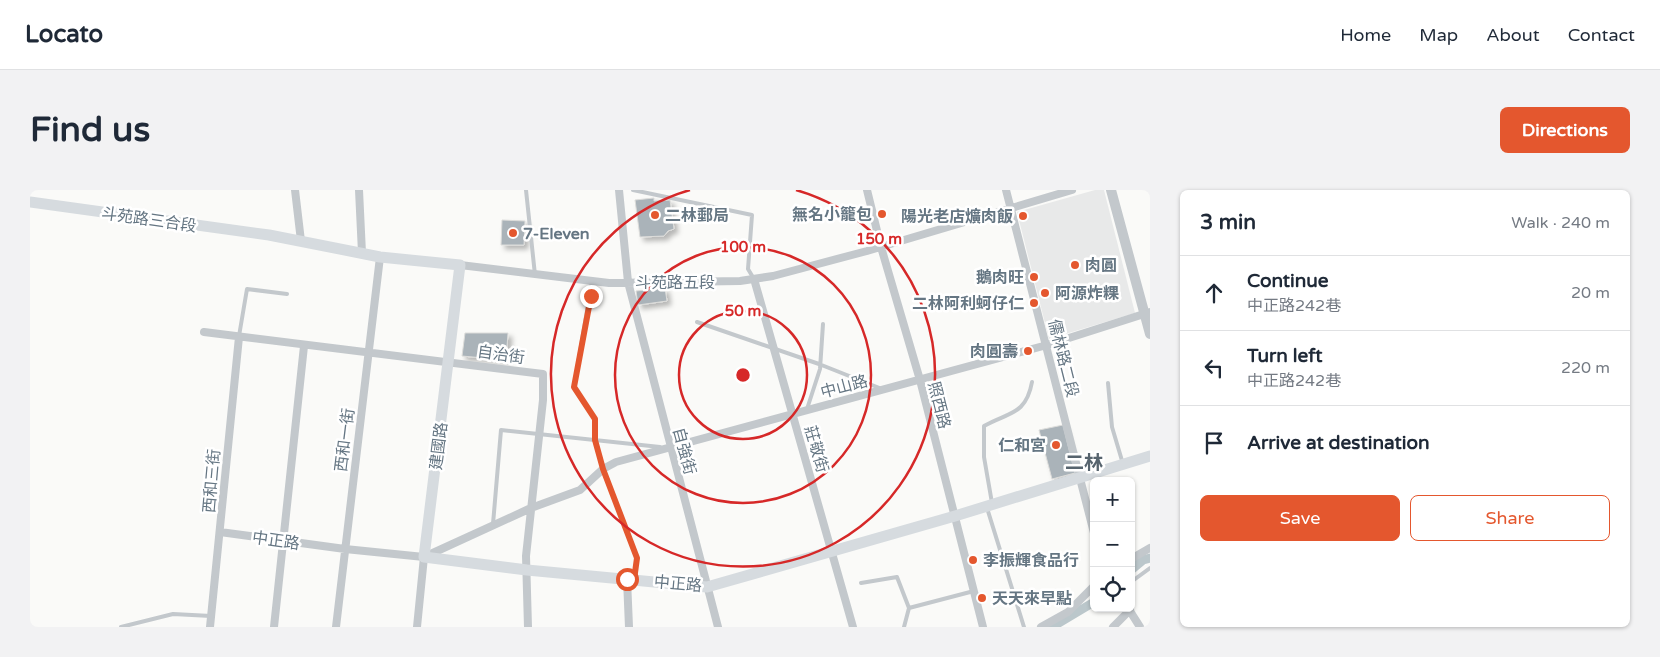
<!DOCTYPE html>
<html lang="en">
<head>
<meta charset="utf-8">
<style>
  body { margin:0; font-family:"Varela Round","Noto Sans TC",sans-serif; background:#f2f2f3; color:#1f2937 }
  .controls { position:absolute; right:15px; bottom:15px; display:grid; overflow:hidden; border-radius:8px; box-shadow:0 1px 4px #0004 }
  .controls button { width:45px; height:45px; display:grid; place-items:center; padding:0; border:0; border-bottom:1px solid #e0e1e3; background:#fff; color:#1f2937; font:25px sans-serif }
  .stop { position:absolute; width:15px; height:15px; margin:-11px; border:4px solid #e4572e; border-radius:50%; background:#fff }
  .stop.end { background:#e4572e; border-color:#fff; box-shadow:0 1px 5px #0008 }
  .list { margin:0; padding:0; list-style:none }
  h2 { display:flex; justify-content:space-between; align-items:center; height:65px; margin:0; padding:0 20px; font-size:21px }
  h2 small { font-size:16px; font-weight:400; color:#747a83 }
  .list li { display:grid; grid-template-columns:32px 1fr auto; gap:15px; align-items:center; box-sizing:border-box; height:75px; padding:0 20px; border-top:1px solid #e0e1e3 }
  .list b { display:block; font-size:19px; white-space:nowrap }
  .list p { margin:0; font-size:16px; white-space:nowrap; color:#747a83 }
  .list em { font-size:16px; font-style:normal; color:#747a83 }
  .actions { display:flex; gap:10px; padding:15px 20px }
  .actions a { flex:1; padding:11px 0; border:1px solid #e4572e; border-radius:8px; text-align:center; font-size:18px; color:#e4572e }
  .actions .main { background:#e4572e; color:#fff }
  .icon { flex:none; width:28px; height:28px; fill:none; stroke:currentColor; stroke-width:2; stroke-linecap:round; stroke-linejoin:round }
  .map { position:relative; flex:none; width:1120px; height:437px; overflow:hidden; border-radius:8px }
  header { display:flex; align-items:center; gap:30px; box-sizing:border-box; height:70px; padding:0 25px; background:#fff; border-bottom:1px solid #e0e1e3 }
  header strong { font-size:24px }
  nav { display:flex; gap:28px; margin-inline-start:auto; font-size:18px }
  .intro { display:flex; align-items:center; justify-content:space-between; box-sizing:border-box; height:120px; padding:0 30px }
  h1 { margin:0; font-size:35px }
  .button { padding:12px 22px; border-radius:8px; background:#e4572e; color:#fff; font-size:18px; font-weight:700 }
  main { display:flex; gap:30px; padding:0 30px }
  aside { flex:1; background:#fff; border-radius:8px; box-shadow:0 1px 4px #0004 }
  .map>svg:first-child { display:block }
  .built { fill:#e8e9e9 }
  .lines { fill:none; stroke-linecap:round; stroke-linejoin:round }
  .canal { stroke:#bbc7cb; stroke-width:9 }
  .building { fill:#aab3b9; stroke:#dcdcda; filter:url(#shadow) }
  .service { stroke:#c3c8cc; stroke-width:4 }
  .minor { stroke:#c3c8cc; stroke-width:8 }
  .tertiary { stroke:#c3c8cc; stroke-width:10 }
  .secondary { stroke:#d6dbdf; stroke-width:11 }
  .route { stroke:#e4572e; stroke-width:6 }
  .ring { fill:none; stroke:#d62828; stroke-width:2.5 }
  .poi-dot { fill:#e4572e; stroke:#fff; stroke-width:2 }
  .labels { text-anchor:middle; stroke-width:5; stroke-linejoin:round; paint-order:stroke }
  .poi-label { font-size:16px; font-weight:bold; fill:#657683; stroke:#fff; text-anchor:end }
  .street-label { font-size:16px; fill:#657683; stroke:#fff }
  .quarter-label { font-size:19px; font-weight:bold; fill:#57646e; stroke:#fff }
  .centre { fill:#d62828; stroke:#fff; stroke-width:2.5 }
  .ring-label { font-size:15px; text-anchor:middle; font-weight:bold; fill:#d62828; stroke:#fff; stroke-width:5; stroke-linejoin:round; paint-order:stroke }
</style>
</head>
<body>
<header>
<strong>Locato</strong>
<nav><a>Home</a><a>Map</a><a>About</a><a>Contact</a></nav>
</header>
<div class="intro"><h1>Find us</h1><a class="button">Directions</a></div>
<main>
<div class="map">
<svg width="1120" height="437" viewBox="0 0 1120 437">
  <defs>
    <filter id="shadow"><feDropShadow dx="4" dy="4" stdDeviation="2.5" flood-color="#0004"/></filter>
  </defs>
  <rect width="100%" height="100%" fill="#fafaf8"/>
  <path class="built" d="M 1065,0 L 1074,0 L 1105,123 L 1019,149 L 987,22 Z"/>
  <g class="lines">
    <path class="canal" d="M 1101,380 L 1113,370 L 1120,368
      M 1022,437 L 1064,412"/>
  </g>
  <path class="building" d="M 624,8 L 624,11 L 640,10 L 644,39 L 638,41 L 634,46 L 610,47 L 605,10 Z
    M 472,30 L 495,31 L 494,55 L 471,55 Z
    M 635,98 L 637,111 L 608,115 L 606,101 Z
    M 435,143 L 478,143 L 476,170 L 432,166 Z
    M 1033,235 L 1045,283 L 1022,289 L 1009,240 Z"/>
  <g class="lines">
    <path class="service" d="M 496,0 L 505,85
      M 603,0 L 722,25 L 718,79 L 724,89
      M 562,91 L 544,197 L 565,229 L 565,250 L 573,279 L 607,368 L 604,387
      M 667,132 L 789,174 L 852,199
      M 209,146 L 217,99 L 257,104
      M 1078,193 L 1082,237 L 1093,274
      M 777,219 L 790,179 L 793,134
      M 962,313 L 954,267 L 954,236 C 979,222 996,225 1002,192
      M 957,318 L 994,437
      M 463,334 L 471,240 L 630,257
      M 1101,392 L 1120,378
      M 831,393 L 867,387 L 879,418 L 944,401
      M 91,437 L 143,424 L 181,426
      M 874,437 L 879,418"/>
    <path class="minor" d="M 265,0 L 271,51
      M 329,0 L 332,63
      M 589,0 L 598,92 L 688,437
      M 837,0 L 851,57 L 890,190 L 953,437
      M 976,0 L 1064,343
      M 430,75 L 579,93 L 710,91 L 743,86 L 837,61 L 1042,0
      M 724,89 L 823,437
      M 174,142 L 513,184 L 513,210 L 496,366 L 498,437
      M 190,342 L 315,359 L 394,367 L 501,318 L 550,300 L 573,279 L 586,272 L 1017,155 L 1120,122
      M 1101,369 L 1120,358
      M 597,389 L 599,437
      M 1098,418 L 1110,437
      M 180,437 L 209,147
      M 244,437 L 274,156
      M 306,437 L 350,67
      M 387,437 L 394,367
      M 1011,437 L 1038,422 L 1064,396
      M 1083,437 L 1100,420"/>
    <path class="tertiary" d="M 1081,0 L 1120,144"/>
    <path class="secondary" d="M 0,12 L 239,45 L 350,67 L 430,75 L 394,367 L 497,380 L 677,397 L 925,326 L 1120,266"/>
  </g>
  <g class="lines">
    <path class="route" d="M 561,106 L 544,197 L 565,229 L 565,250 L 573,279 L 607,368 L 604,390 L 597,389"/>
  </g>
  <g class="ring">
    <circle cx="713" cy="185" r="64"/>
    <circle cx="713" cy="185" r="128"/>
    <path d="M766 0A192 192 0 1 1 660 0"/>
  </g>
  <g class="poi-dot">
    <circle cx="852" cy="24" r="5"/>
    <circle cx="625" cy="25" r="5"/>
    <circle cx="993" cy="26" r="5"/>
    <circle cx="483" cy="43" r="5"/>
    <circle cx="1045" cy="75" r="5"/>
    <circle cx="1004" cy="87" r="5"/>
    <circle cx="1015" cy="103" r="5"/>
    <circle cx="1004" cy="113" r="5"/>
    <circle cx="998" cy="161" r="5"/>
    <circle cx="1026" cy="255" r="5"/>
    <circle cx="943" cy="370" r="5"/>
    <circle cx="952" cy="408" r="5"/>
  </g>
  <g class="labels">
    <g class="poi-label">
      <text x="842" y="30">無名小籠包</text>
      <text x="635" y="31" text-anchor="start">二林郵局</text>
      <text x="983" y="32">陽光老店爌肉飯</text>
      <text x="493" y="49" text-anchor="start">7-Eleven</text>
      <text x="1055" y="81" text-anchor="start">肉圓</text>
      <text x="994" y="93">鵝肉旺</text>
      <text x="1025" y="109" text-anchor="start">阿源炸粿</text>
      <text x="994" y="119">二林阿利蚵仔仁</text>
      <text x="988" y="167">肉圓壽</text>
      <text x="1016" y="261">仁和宮</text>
      <text x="953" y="376" text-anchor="start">李振輝食品行</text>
      <text x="962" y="414" text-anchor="start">天天來早點</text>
    </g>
    <g class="street-label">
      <text transform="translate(119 29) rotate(8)" y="6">斗苑路三合段</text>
      <text x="645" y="98">斗苑路五段</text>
      <text transform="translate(471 164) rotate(8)" y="6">自治街</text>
      <text transform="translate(1034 168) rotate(76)" y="6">儒林路二段</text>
      <text transform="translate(814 196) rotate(-15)" y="6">中山路</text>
      <text transform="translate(910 215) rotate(76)" y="6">照西路</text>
      <text transform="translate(314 250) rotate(-83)" y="6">西和一街</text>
      <text transform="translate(408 256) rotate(-83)" y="6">建國路</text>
      <text transform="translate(787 259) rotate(74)" y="6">莊敬街</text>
      <text transform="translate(655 261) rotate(75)" y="6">自強街</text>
      <text transform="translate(181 291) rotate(-85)" y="6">西和三街</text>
      <text transform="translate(246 350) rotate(8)" y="6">中正路</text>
      <text transform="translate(648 393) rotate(5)" y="6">中正路</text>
    </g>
    <g class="quarter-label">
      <text x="1054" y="279">二林</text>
    </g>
  </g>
  <circle cx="713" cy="185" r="8" class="centre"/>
  <g class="ring-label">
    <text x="849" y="54">150 m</text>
    <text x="713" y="62">100 m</text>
    <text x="713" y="126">50 m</text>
  </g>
</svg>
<div class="controls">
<button>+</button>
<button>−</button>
<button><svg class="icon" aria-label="locate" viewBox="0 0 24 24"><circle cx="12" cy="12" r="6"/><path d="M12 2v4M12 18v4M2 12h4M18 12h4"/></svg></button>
</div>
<div class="stop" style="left:597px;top:389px"></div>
<div class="stop end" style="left:561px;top:106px"></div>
</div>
<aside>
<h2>3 min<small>Walk · 240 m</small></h2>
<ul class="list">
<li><svg class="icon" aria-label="ahead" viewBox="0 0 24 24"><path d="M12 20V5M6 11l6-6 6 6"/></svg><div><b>Continue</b><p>中正路242巷</p></div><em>20 m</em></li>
<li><svg class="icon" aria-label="left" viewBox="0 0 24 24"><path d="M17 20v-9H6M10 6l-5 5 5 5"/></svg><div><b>Turn left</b><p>中正路242巷</p></div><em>220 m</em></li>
<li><svg class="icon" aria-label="arrive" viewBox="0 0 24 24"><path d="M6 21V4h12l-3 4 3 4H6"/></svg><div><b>Arrive at destination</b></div></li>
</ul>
<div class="actions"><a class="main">Save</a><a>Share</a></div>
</aside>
</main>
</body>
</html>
